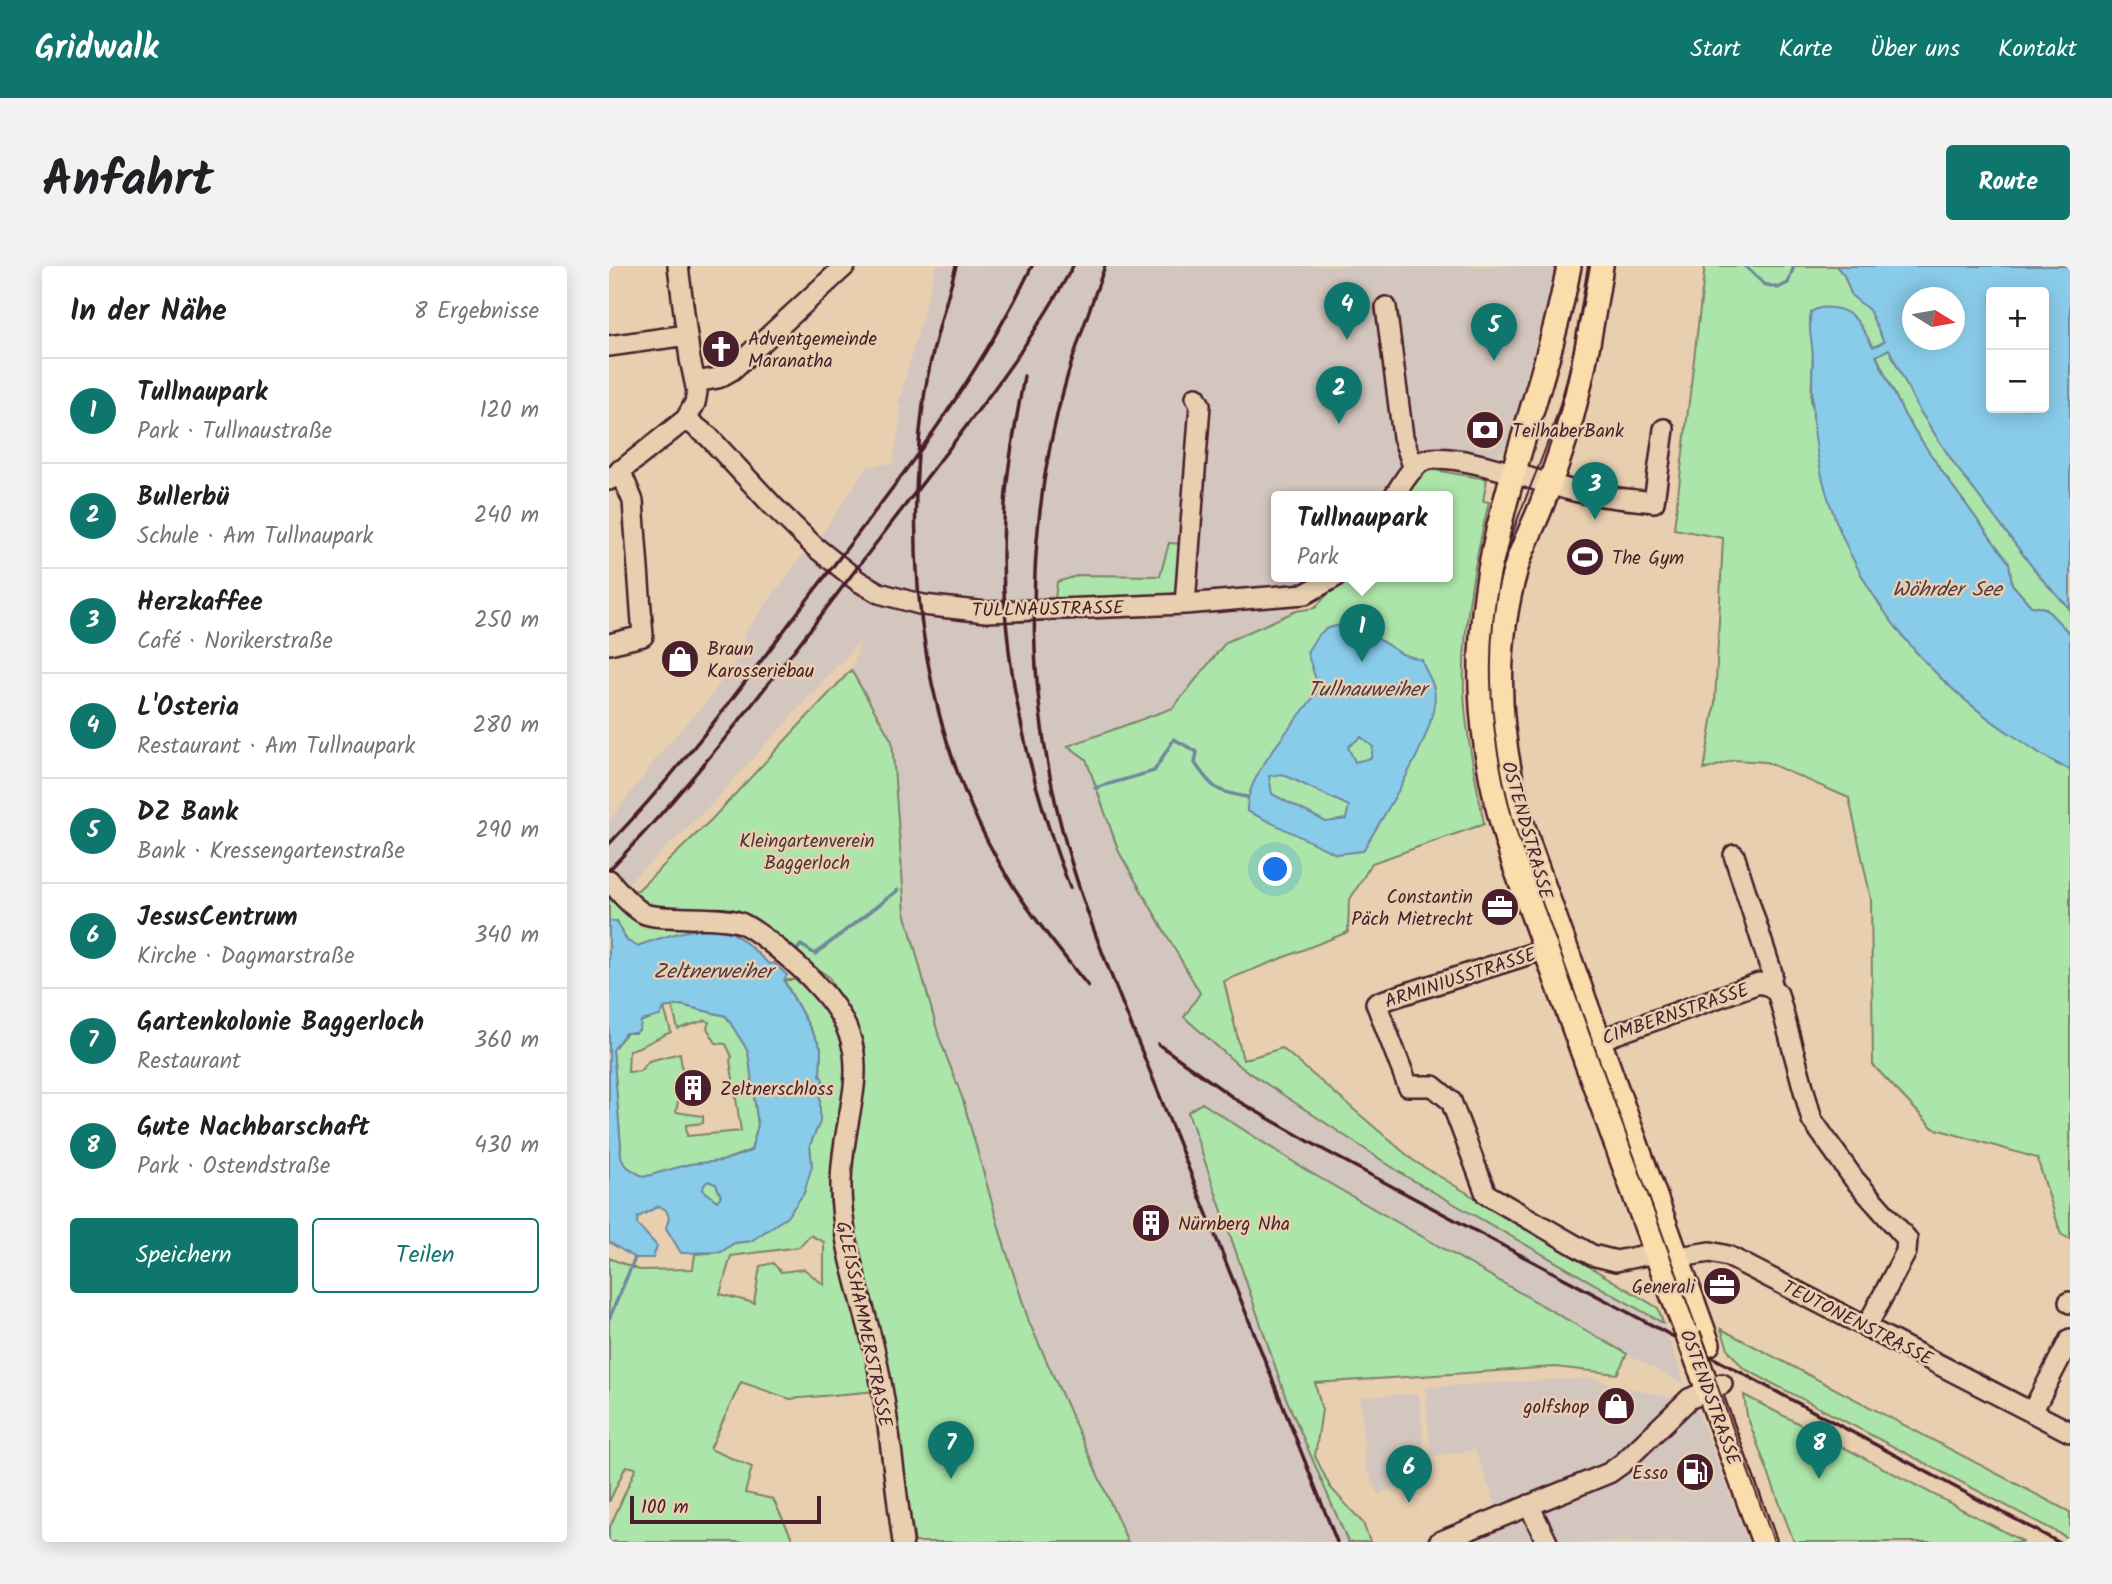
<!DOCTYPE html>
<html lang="de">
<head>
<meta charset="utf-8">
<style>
  body { margin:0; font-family:Kalam,sans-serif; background:#f2f2f2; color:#202124 }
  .controls { position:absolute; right:21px; top:21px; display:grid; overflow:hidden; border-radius:7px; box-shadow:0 4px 18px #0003 }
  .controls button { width:63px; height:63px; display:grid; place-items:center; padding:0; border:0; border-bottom:2px solid #e0e0e0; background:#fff; color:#202124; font:35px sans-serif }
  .compass { position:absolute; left:1293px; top:21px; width:63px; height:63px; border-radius:50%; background:#fff; box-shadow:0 4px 18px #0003; rotate:101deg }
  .scale { position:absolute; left:21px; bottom:18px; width:191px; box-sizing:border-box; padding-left:7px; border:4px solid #4a1f2b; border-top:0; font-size:19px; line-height:24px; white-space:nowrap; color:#4a1f2b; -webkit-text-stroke:5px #e8cfb0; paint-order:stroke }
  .you { position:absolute; left:667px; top:604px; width:24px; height:24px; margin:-18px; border:5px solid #fff; border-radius:50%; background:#1a73e8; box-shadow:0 0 0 10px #1a73e833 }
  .badge { display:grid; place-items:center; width:46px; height:46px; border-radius:50%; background:#0f766e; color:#fff; font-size:23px; font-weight:700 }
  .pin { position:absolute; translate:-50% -58px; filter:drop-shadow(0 2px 4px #0008) }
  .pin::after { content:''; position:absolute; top:37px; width:24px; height:21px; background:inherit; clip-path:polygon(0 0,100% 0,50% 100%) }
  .popup { position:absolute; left:662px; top:225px; width:182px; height:91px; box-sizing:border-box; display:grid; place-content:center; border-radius:7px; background:#fff; filter:drop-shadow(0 2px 5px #0005); font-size:23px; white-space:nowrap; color:#757577 }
  .popup b { font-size:26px; color:#202124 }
  .popup::after { content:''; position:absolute; left:50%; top:100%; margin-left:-14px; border:14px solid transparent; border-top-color:#fff }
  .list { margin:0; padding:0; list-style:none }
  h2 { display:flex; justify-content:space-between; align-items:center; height:91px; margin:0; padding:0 28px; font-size:30px }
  h2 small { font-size:23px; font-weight:400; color:#757577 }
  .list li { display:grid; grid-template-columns:46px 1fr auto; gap:21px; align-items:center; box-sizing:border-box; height:105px; padding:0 28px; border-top:2px solid #e0e0e0 }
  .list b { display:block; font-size:26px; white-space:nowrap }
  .list p { margin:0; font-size:23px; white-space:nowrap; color:#757577 }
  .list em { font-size:23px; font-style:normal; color:#757577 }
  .actions { display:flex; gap:14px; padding:21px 28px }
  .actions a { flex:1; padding:16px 0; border:2px solid #0f766e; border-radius:7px; text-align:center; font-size:24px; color:#0f766e }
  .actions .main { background:#0f766e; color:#fff }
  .map { position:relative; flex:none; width:1461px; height:1276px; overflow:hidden; border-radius:7px }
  header { display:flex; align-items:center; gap:42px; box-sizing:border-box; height:98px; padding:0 35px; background:#0f766e; color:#fff }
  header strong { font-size:33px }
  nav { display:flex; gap:38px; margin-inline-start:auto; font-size:24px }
  .intro { display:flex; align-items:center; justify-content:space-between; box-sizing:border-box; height:168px; padding:0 42px }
  h1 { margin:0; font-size:49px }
  .button { padding:18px 32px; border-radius:7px; background:#0f766e; color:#fff; font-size:24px; font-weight:700 }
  main { display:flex; gap:42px; padding:0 42px }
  aside { flex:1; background:#fff; border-radius:7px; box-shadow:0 4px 18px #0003 }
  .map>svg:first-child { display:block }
  .built { fill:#d2c6be; fill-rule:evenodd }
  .green { fill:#ace5a9; stroke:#7b826a; stroke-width:2; fill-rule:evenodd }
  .water { fill:#89ccea; stroke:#70879e; stroke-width:2; fill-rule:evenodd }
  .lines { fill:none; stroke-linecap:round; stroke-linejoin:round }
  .stream { stroke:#70879e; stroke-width:3.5 }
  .minor-casing { stroke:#4a1f2b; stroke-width:24 }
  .major-casing { stroke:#4a1f2b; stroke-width:28 }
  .minor { stroke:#e8cfb0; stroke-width:19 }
  .major { stroke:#faddab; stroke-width:23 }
  .tram { stroke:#4a1f2b; stroke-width:2 }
  .rail { stroke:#4a1f2b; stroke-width:3.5 }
  .major-bridge-casing { stroke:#4a1f2b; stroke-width:28; stroke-linecap:butt }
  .major-bridge { stroke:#faddab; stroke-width:23 }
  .labels { text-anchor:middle; stroke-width:5; stroke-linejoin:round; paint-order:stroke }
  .poi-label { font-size:19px; fill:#4a1f2b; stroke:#e8cfb0; text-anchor:start }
  .street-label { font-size:19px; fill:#4a1f2b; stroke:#e8cfb0 }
  .park-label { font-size:19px; fill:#543338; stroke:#e8cfb0 }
  .water-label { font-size:21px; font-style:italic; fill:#533948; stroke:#e8cfb0 }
</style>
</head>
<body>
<header>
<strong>Gridwalk</strong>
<nav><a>Start</a><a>Karte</a><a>Über uns</a><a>Kontakt</a></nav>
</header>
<div class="intro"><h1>Anfahrt</h1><a class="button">Route</a></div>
<main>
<aside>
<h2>In der Nähe<small>8 Ergebnisse</small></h2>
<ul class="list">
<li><span class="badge">1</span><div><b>Tullnaupark</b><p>Park · Tullnaustraße</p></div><em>120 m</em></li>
<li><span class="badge">2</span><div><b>Bullerbü</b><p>Schule · Am Tullnaupark</p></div><em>240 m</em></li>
<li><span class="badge">3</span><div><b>Herzkaffee</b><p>Café · Norikerstraße</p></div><em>250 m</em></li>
<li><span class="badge">4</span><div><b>L'Osteria</b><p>Restaurant · Am Tullnaupark</p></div><em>280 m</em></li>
<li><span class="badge">5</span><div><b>DZ Bank</b><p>Bank · Kressengartenstraße</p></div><em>290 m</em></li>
<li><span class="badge">6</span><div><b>JesusCentrum</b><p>Kirche · Dagmarstraße</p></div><em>340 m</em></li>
<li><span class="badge">7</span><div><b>Gartenkolonie Baggerloch</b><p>Restaurant</p></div><em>360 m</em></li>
<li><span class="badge">8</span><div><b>Gute Nachbarschaft</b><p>Park · Ostendstraße</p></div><em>430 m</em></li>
</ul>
<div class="actions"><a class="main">Speichern</a><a>Teilen</a></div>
</aside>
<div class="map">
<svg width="1461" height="1276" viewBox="0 0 1461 1276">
  <rect width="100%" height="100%" fill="#e8cfb0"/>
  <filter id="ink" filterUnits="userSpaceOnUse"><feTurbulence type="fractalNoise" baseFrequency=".0143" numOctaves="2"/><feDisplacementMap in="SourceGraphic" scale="14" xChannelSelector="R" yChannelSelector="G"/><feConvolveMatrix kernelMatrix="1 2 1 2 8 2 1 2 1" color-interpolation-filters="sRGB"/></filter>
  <g filter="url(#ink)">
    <path class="built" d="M 327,0 L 951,0 L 942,44 L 933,54 L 907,151 L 895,185 L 888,189 L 879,190 L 826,181 L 797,206 L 781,230 L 667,230 L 667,310 L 720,310 L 665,339 L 687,345 L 617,376 L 564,442 L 460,480 L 477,493 L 510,586 L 591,727 L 576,752 L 629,799 L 798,911 L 1054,1057 L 1076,1119 L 1018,1088 L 697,904 L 592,837 L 677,1132 L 739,1276 L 519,1276 L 420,1056 L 393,972 L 353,831 L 330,771 L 296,646 L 283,475 L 242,404 L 252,374 L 95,546 L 20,616 L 0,623 L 0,556 L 50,489 L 102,430 L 134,384 L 135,368 L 197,284 L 220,280 L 211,271 L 258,201 L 284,197 L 293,141 L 289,139 ZM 560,277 L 569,320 L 566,327 L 557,330 L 471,309 L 551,310 Z
      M 980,1112 L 1086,1138 L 1139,1276 L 842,1276 L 893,1254 L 866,1184 L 822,1190 L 816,1121 Z
      M 810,1128 L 814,1174 L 820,1207 L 769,1228 L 756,1199 L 752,1131 Z"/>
    <path class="green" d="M 1096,0 L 1227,0 L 1235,9 L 1243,30 L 1260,43 L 1275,76 L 1264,82 L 1202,46 L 1201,65 L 1204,81 L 1202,137 L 1447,498 L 1461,503 L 1461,973 L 1452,968 L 1428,892 L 1324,862 L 1264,799 L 1262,633 L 1240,532 L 1157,496 L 1125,494 L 1095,504 L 1106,437 L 1114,272 L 1065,263 Z
      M 1280,83 L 1309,142 L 1346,199 L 1432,312 L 1461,343 L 1461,368 L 1436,342 L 1422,340 L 1403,318 L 1400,297 L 1334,207 L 1296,150 L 1267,89 Z
      M 819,203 L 878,213 L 874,235 L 880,236 C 865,299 853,361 855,426 C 857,470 867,514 875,558 L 763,597 L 740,635 L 739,666 L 615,715 L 634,794 L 673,782 L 805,895 L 1049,1042 L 1054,1057 L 798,911 L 629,799 L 575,751 L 591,727 L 510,586 L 477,493 L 459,480 L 564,442 L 617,376 L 687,345 L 706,342 L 735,310 L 839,310 L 839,230 L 793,230 L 810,208 Z
      M 560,277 L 574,278 L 569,320 L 566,327 L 557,330 L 446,334 L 448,316 L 471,309 L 551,310 Z
      M 242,404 L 283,475 L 296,646 L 330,771 L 353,831 L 393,972 L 420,1056 L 519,1276 L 306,1276 L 285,1151 L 252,1018 L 242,933 L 242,885 L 255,818 L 256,782 L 220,711 L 157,667 L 117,648 L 123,667 C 82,662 67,667 28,680 L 18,675 L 8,655 L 0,655 L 0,626 L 29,624 L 102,554 Z
      M 175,714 L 196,714 L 229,752 L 242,800 L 223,886 L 221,936 L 231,984 L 267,1125 L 181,1133 L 132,1116 L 101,1183 L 143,1201 L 136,1227 L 164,1233 L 185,1276 L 0,1276 L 0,1263 L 27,1202 L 17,1200 L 0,1236 L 0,992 L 30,1004 L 84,1003 L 86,988 L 112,986 L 125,977 L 142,975 L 203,900 L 201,879 L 210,856 L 211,827 L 214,815 L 211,809 L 212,782 ZM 201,969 L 215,976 L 215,1019 L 195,1003 L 172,1006 L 164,997 L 151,1000 L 145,1037 L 111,1028 L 122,990 L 190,981 Z
      M 72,739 L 117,750 L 139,785 L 149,859 L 142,884 L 113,895 L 81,898 L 35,911 C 21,903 9,899 12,881 L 4,783 C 12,774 19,764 29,757 C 39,752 46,750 55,742 L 62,766 C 52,770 28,784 20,784 L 19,806 L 31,805 L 40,795 L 71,787 L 74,809 L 67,846 L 94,850 L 94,857 L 77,859 L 78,870 L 132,865 L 121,794 L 123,791 L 117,778 L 107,777 L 98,762 L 100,756 L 97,754 L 69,763 L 63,740 Z
      M 593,837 L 697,904 L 1018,1088 L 1008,1108 L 946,1101 L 706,1117 L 713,1144 L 706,1190 L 721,1221 L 754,1257 L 761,1276 L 739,1276 L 677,1132 L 579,846 Z
      M 99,915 L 107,918 L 112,930 L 108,935 L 94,924 L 94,919 Z
      M 1112,1063 L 1461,1246 L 1461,1273 L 1134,1102 L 1120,1085 Z
      M 1135,1129 L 1415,1276 L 1185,1276 L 1138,1150 Z"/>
    <path class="water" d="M 1227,0 L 1461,0 L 1461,343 L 1432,312 L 1346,199 L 1309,142 L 1280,83 L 1267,90 L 1296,150 L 1334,207 L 1400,297 L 1403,318 L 1422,340 L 1436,342 L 1461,368 L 1461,503 C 1443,496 1427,485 1411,474 C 1323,419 1252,334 1220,235 C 1205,189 1201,141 1204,93 C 1204,77 1198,62 1202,46 C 1209,41 1215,41 1224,42 C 1248,45 1253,63 1264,81 L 1275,76 L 1260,44 L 1243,30 L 1235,9 ZM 1382,26 L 1435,26 L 1435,142 L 1382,142 ZM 1304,32 L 1346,32 L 1346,74 L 1304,74 Z
      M 735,359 L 769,373 L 793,388 L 813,394 C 816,405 823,413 825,423 C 833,462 774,549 754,585 L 727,588 L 638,545 C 636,508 689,455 710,423 L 698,386 C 709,369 713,360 735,359 ZM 752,471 L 764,481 L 762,492 L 746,496 L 739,481 ZM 673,508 L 740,540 L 737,553 L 717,556 L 663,528 L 660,510 Z
      M 0,655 L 8,655 L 18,675 L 28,680 C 58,670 90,657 121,666 C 132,670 151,690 160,698 L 165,697 L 178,709 L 175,715 L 212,782 L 211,809 L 214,814 L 211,827 L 211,856 L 201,879 L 203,900 L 195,927 L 178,951 L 142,975 L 125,977 L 112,986 L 72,987 L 57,962 L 60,952 L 57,944 L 50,940 L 29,951 L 28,958 L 48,980 L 44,992 L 26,992 L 0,976 ZM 72,739 L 117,750 L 139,785 L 149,859 L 142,885 L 113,895 L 81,898 L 35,911 C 21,903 9,899 12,881 L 4,784 L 16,767 L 27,767 L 31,763 L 32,755 L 51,750 L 55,742 ZM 99,915 L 107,918 L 112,930 L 108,935 L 94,924 L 95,919 Z"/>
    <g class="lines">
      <path class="stream" d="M 1136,0 L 1155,18 L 1169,22 L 1179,17 L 1185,0
        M 486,522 L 545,505 L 565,473 L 588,486 L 586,497 C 603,522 607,526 638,531
        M 184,688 L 192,679 L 206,688 L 289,624
        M 0,1053 L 26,992"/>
      <defs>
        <path id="minor" d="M 777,41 L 794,171 L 805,203
          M 0,80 L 78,69
          M 86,116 L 109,112 L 123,104 L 236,0
          M 77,153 L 100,171 L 163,239 L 206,281 L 249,315 L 270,327 L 314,339 L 377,346 L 576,338 L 696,328 L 728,310
          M 0,214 L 77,153 L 86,137 L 88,126 L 81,93 L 69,0
          M 785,230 C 793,218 800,204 812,196 C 837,181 935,218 965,225 C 991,231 1018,233 1045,236 L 1055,163
          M 576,338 L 591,139 L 587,131
          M 0,378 L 34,370 L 24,235 L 11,204
          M 1125,589 L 1163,707 L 1161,720
          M 0,614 C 10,626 21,639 34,647 C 47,655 108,649 129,656 C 146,661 194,703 207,718 C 275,789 234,833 232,916 C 231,975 253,1031 266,1087 C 280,1149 285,1213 294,1276
          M 937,683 L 767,737 L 799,820 L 824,820 L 842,835 L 877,928 L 983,989 L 1007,995 L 1047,987
          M 976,779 L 1150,717 L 1161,720 L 1169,728 L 1203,854 L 1245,913 L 1298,973 L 1297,986 L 1258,1060
          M 1070,991 L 1101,986 L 1119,990 L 1461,1166
          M 1460,1036 L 1461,1037
          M 1423,1146 L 1461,1073
          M 920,1239 L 938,1276
          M 830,1276 L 1000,1207 L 1014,1197 L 1080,1133 L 1113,1118"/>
        <path id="major" d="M 960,0 C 945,82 916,160 895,241 C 861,369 864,474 906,600 L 1047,987 L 1079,1069
          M 992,0 C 983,57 974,112 958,167 C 950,192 941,218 931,243 C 923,263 913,281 907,302 C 880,396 890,489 920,580 L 1099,1078
          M 1094,1110 L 1155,1276"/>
      </defs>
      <use href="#minor" class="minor-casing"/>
      <use href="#major" class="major-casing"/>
      <use href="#minor" class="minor"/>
      <use href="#major" class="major"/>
      <path class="tram" d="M 981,0 C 970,60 959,123 937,181 C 921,224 901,265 891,311 C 875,387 881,468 901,543 C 908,572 920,600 930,628 L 1165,1276"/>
      <path class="rail" d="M 347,0 C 335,45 320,92 314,139 C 293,306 314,479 406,623 C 428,657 453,688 479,720
        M 496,0 C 483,36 470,72 459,108 C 418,245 415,395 446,534 C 469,639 515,739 554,838 C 612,984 670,1130 728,1276
        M 415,110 C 409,145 402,180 398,216 C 383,353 412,494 461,622
        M 0,578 C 74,501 137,415 201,330 C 282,225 365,121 423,0
        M 0,604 C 100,501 184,385 271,272 C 338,184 411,98 464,0
        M 549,778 L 629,835 L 715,884 L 1449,1276"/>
      <defs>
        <path id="major-bridge" d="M 1079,1069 L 1094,1110"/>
      </defs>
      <use href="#major-bridge" class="major-bridge-casing"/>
      <use href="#major-bridge" class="major-bridge"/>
    </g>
  </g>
  <defs>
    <symbol id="church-disc" viewBox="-11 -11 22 22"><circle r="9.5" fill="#4a1f2b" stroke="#e8cfb0"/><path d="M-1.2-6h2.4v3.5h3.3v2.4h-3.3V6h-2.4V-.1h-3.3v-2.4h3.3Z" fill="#fff"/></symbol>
    <symbol id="bank-disc" viewBox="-11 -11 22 22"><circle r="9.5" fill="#4a1f2b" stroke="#e8cfb0"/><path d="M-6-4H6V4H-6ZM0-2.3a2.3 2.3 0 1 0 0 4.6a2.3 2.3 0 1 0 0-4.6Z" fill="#fff"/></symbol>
    <symbol id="stadium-disc" viewBox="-11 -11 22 22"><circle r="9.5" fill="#4a1f2b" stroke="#e8cfb0"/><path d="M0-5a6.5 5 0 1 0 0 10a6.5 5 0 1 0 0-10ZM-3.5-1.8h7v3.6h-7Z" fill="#fff"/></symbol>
    <symbol id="shop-disc" viewBox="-11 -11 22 22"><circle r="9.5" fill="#4a1f2b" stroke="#e8cfb0"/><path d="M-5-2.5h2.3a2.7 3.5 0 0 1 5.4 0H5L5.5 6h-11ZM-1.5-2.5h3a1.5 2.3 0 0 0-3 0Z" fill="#fff"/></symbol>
    <symbol id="office-disc" viewBox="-11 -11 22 22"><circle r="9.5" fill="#4a1f2b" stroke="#e8cfb0"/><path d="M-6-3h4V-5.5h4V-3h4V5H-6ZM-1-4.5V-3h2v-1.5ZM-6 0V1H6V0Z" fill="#fff"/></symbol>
    <symbol id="building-disc" viewBox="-11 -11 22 22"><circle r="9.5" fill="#4a1f2b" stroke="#e8cfb0"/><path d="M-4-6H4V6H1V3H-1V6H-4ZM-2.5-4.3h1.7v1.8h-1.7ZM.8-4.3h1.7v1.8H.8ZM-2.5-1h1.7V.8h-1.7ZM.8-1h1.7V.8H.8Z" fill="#fff"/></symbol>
    <symbol id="fuel-disc" viewBox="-11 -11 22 22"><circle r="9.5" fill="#4a1f2b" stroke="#e8cfb0"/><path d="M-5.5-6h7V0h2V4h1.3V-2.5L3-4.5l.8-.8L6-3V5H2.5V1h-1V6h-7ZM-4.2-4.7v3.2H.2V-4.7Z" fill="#fff"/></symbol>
  </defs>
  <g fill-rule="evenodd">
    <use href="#church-disc" x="90" y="61" width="44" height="44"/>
    <use href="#bank-disc" x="854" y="142" width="44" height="44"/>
    <use href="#stadium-disc" x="954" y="269" width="44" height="44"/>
    <use href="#shop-disc" x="49" y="371" width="44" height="44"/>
    <use href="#office-disc" x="869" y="619" width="44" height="44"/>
    <use href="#building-disc" x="62" y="800" width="44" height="44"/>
    <use href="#building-disc" x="520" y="935" width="44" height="44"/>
    <use href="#office-disc" x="1091" y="998" width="44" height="44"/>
    <use href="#shop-disc" x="985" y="1118" width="44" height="44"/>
    <use href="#fuel-disc" x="1064" y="1184" width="44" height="44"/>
  </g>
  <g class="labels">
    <g class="poi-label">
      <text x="139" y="79">Adventgemeinde<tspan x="139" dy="22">Maranatha</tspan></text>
      <text x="903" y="171">TeilhaberBank</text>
      <text x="1003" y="298">The Gym</text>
      <text x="98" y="389">Braun<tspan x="98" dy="22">Karosseriebau</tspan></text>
      <text x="864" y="637" text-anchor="end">Constantin<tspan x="864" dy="22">Päch Mietrecht</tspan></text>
      <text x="111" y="829">Zeltnerschloss</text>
      <text x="569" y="964">Nürnberg Nha</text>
      <text x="1086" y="1027" text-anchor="end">Generali</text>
      <text x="980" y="1147" text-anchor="end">golfshop</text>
      <text x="1059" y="1213" text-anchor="end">Esso</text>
    </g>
    <g class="street-label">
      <text transform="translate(439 342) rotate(-1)" y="7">TULLNAUSTRASSE</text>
      <text transform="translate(919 564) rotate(74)" y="7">OSTENDSTRASSE</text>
      <text transform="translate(851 711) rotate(-18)" y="7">ARMINIUSSTRASSE</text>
      <text transform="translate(1066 747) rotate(-19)" y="7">CIMBERNSTRASSE</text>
      <text transform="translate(1249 1056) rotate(27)" y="7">TEUTONENSTRASSE</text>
      <text transform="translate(256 1058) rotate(78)" y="7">GLEISSHAMMERSTRASSE</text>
      <text transform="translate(1102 1131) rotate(70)" y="7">OSTENDSTRASSE</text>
    </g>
    <g class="park-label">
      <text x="198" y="581">Kleingartenverein<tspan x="198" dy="22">Baggerloch</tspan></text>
    </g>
    <g class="water-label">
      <text x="1338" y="330">Wöhrder See</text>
      <text x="758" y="430">Tullnauweiher</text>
      <text x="104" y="712">Zeltnerweiher</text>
    </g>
  </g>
</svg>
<div class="controls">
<button>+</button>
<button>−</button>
</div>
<svg class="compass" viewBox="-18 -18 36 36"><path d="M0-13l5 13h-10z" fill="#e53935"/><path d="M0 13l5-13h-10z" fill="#757577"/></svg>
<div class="scale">100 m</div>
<div class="you"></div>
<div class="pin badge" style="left:753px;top:396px">1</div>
<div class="popup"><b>Tullnaupark</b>Park</div>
<div class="pin badge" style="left:730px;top:158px">2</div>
<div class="pin badge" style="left:986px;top:254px">3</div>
<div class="pin badge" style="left:738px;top:74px">4</div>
<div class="pin badge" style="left:885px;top:95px">5</div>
<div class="pin badge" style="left:800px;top:1237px">6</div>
<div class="pin badge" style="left:342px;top:1213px">7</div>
<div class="pin badge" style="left:1210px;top:1213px">8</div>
</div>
</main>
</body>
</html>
